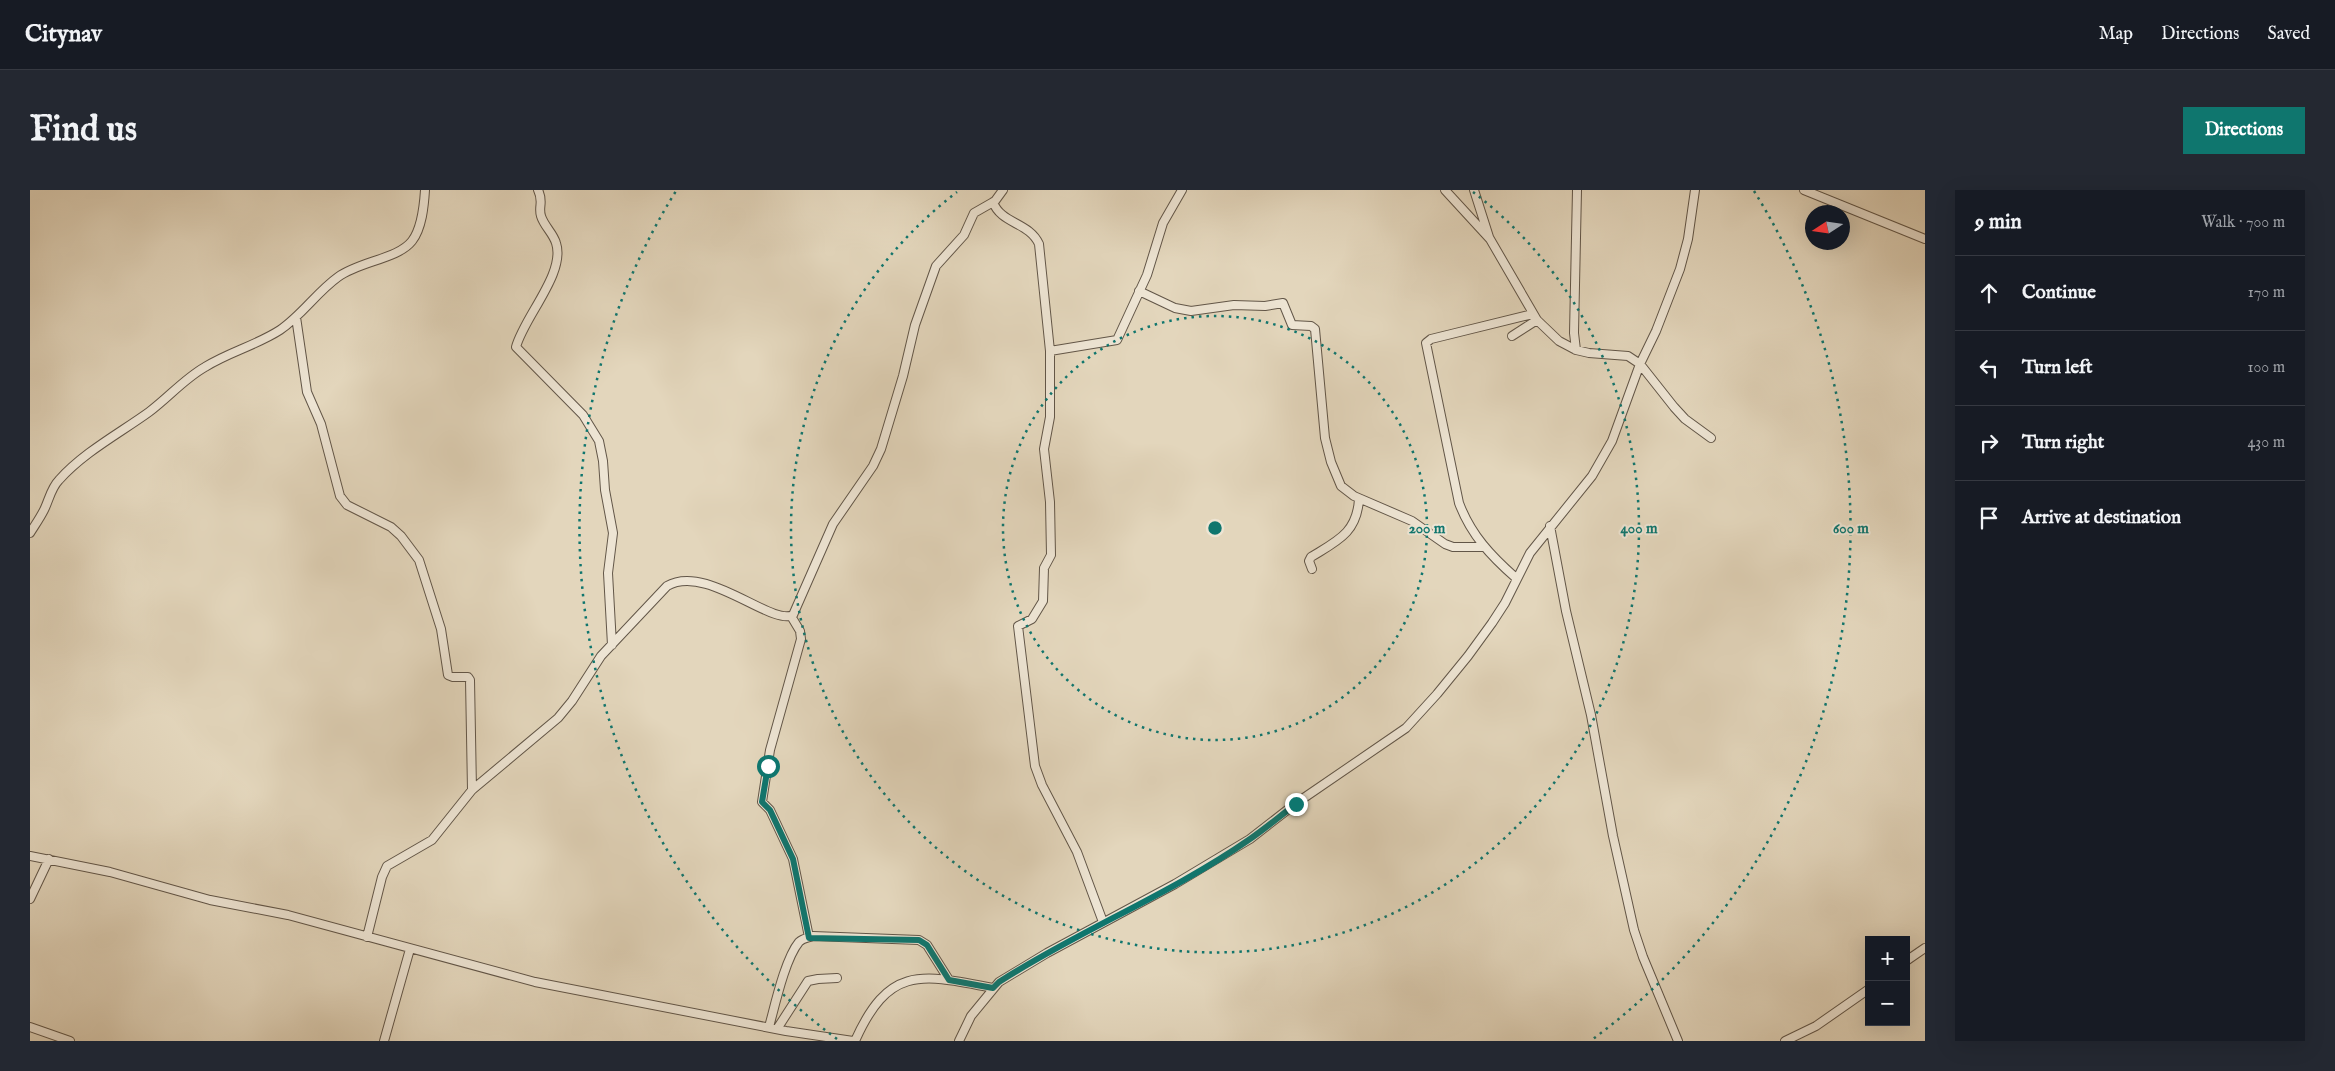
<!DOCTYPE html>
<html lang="en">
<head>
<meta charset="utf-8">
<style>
  body { margin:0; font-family:"IM FELL English",serif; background:#242831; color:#f1f3f6 }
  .controls { position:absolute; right:15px; bottom:15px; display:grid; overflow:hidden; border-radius:0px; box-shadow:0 5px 20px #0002 }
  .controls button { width:45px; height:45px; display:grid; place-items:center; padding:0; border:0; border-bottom:1px solid #363941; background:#171b24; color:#f1f3f6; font:25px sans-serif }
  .compass { position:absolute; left:1775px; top:15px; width:45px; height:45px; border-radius:50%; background:#171b24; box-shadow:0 5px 20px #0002; rotate:258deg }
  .stop { position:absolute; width:15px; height:15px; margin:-11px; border:4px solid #0f766e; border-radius:50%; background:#fff }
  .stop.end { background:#0f766e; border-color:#fff; box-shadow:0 1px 5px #0008 }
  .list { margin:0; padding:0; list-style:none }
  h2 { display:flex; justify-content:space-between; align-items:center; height:65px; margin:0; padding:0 20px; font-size:21px }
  h2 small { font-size:16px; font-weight:400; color:#9ea1a6 }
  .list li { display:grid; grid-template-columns:32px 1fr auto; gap:15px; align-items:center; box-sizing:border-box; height:75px; padding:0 20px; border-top:1px solid #363941 }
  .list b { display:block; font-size:19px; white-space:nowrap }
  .list em { font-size:16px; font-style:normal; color:#9ea1a6 }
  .icon { flex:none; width:28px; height:28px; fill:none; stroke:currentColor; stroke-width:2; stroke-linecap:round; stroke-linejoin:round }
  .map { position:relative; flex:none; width:1895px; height:851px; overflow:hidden; border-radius:0px }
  header { display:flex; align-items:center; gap:30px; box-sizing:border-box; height:70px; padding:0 25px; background:#171b24; border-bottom:1px solid #363941 }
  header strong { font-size:24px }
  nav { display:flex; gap:28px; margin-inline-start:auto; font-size:18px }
  .intro { display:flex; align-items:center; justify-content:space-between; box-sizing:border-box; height:120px; padding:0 30px }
  h1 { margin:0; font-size:35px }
  .button { padding:12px 22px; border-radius:0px; background:#0f766e; color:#fff; font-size:18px; font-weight:700 }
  main { display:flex; gap:30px; padding:0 30px }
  aside { flex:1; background:#171b24; border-radius:0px; box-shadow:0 5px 20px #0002 }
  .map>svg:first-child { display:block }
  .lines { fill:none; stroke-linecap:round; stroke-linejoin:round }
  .minor-casing { stroke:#625648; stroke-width:10 }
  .minor { stroke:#ede4d3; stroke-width:8 }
  .route { stroke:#0f766e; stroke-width:6 }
  .ring { fill:none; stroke:#0f766e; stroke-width:2.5; stroke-dasharray:2.5 5 }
  .centre { fill:#0f766e; stroke:#ede4d3; stroke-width:2.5 }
  .ring-label { font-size:15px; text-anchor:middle; font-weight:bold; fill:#0f766e; stroke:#ede4d3; stroke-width:4; stroke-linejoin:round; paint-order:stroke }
</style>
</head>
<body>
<header>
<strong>Citynav</strong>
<nav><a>Map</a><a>Directions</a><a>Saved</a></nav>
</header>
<div class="intro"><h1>Find us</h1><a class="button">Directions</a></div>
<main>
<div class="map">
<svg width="1895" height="851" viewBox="0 0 1895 851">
  <rect width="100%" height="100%" fill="#e3d6bc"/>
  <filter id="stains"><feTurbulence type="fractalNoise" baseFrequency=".004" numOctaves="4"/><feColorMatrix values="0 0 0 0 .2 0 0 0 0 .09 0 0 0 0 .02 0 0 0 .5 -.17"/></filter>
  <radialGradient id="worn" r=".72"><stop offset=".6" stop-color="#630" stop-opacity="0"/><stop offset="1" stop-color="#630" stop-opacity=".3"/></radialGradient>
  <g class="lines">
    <defs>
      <path id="minor" d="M 508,0 C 514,12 508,16 511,26 C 514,36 523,43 526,53 C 536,83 494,127 486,157 L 553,225 L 569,251 L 573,271 L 575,300 L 583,343 L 578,383 L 582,455
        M 1415,0 L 1460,49 L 1507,130 L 1529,151 L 1546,160 L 1559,163 L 1598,166 L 1610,174 L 1644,217 L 1655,229 L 1681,248
        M 1444,0 L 1459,47
        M 1774,0 L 1895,49
        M 963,12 C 971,34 999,32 1009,54 L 1020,161 L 1020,227 L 1014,259 L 1020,312 L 1021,365 L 1014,378 L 1013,411 L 1002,429 L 988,436 L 1005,576 L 1012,595 L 1047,662 L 1073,732
        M 1109,101 L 1145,118 L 1161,121 L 1204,115 L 1235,116 L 1253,113 L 1262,135 L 1281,136 L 1285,139 L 1295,248 L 1301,272 L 1311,296 L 1324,306 L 1382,331 L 1415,354 L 1423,357 L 1453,357
        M 266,127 L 277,202 L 291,234 L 310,306 L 317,315 L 361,337 L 371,346 L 389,370 L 411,439 L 418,485 L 423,487 L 438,487 L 440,490 L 442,600
        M 1482,146 L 1507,130
        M 1546,160 L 1544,143 L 1547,0
        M 1020,161 L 1087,150 L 1117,85 L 1133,33 L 1152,0
        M 1520,336 L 1536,421 L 1561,525 L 1583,646 L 1604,740 L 1613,767 L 1648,851
        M 0,343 C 5,335 10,328 14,320 C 19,310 21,298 29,290 C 54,262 90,243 119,222 C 139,207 154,189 175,177 C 199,162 227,155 250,140 C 272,125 287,102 308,87 C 330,71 368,69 382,51 C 392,38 394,16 395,0
        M 1282,379 L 1279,371 L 1281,367 C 1307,351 1327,343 1329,309
        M 1486,388 C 1461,366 1441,345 1429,313 L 1396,153 L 1401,149 L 1503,124
        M 761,426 L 770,441 L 771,449 L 740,560 L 732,612 L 740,620 L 763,669 L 779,747
        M 0,666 L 80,682 L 180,710 L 258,725 L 505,792 L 756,841 L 823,851
        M 0,709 L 19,669
        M 337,747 L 352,687 L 357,676 L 402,650 L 442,600 L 528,528 L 542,511 L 571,466 L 637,396 C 676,373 741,436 763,425 L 803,334 L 843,276 L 851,259 L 873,186 L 885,135 L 906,76 L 934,45 L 944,23 L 965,11 L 973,0
        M 1876,771 L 1895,758
        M 0,837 L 40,851
        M 739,837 C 745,815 755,769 769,752 C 773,748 778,748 783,746 L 889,750 L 897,755 L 919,790
        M 747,839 L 778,791 L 788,789 L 807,788
        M 354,851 L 380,759
        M 825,851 C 859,775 891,784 963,798
        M 929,851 L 941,826 L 969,792 L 1017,763 L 1145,694 L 1220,649 L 1265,614 L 1376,538 L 1407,504 L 1438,466 L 1462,433 L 1475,413 L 1500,363 L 1562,286 L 1582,251 L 1610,174 L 1626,141 L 1650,79 L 1658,49 L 1665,0
        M 1755,851 L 1786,836 L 1839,799"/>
    </defs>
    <use href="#minor" class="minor-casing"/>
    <use href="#minor" class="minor"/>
  </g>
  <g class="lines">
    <path class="route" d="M 738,576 L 732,612 L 740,620 L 763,669 L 779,748 L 889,750 L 897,755 L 919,790 L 963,798 L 969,792 C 1050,740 1141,704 1220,649 C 1236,638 1250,626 1266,614"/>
  </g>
  <g class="ring">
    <circle cx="1185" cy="338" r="212"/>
    <path d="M1443 2A424 424 0 1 1 927 2"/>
    <path d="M807 849A636 636 0 0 1 646 1M1724 1A636 636 0 0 1 1563 849"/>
  </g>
  <circle cx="1185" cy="338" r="8" class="centre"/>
  <g class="ring-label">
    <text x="1397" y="343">200 m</text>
    <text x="1609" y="343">400 m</text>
    <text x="1821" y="343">600 m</text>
  </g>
  <rect width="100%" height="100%" filter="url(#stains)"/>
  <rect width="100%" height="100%" fill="url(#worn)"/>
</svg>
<div class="controls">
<button>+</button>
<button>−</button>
</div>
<svg class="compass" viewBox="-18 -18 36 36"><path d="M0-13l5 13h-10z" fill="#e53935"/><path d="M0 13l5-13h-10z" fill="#9ea1a6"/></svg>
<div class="stop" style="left:738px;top:576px"></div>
<div class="stop end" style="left:1266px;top:614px"></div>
</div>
<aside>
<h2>9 min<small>Walk · 700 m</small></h2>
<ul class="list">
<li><svg class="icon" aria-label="ahead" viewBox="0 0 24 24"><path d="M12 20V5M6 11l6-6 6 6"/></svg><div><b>Continue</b></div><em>170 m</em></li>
<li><svg class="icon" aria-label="left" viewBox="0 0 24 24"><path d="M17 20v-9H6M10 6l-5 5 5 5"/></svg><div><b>Turn left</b></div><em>100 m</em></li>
<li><svg class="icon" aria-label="right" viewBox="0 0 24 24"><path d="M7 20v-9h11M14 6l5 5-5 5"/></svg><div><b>Turn right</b></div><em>430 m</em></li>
<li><svg class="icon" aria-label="arrive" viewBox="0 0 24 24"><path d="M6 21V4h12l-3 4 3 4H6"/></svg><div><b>Arrive at destination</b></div></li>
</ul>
</aside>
</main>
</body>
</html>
